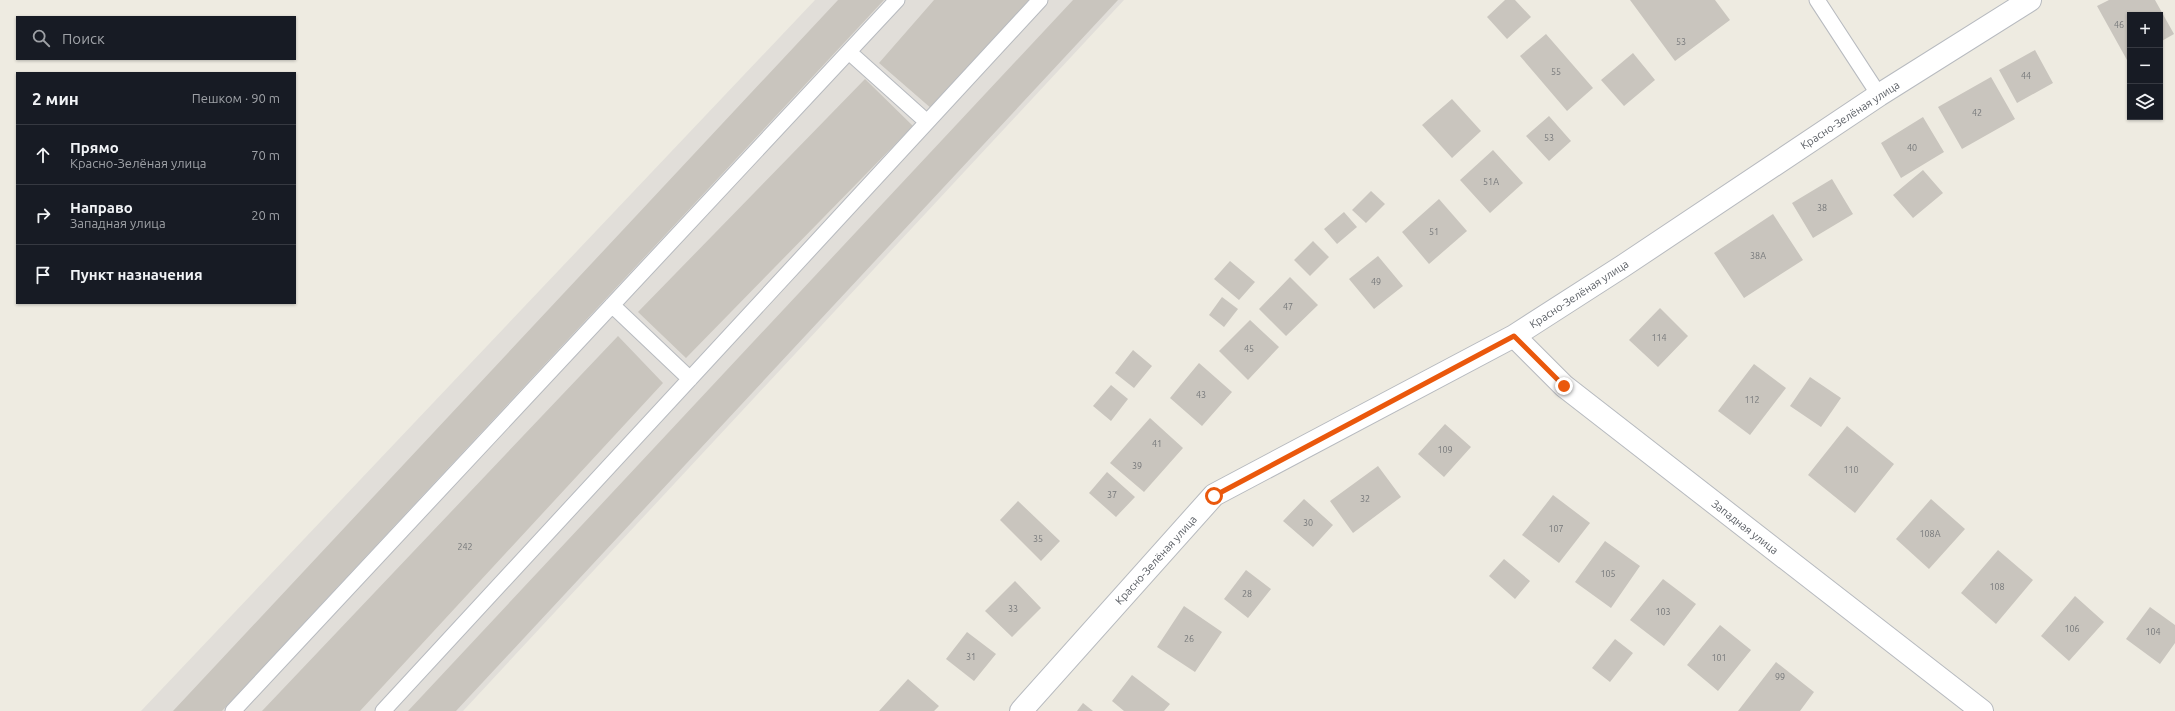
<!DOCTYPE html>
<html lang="ru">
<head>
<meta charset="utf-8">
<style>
  body { margin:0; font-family:Ubuntu,sans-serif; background:#242831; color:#f1f3f6 }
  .controls { position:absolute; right:12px; top:12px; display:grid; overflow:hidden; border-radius:0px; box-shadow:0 1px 3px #0004 }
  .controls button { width:36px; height:36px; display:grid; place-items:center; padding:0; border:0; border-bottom:1px solid #363941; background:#171b24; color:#f1f3f6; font:20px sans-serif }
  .stop { position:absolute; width:12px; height:12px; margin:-9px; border:3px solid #ea580c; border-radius:50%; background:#fff }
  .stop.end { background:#ea580c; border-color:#fff; box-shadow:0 1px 4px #0008 }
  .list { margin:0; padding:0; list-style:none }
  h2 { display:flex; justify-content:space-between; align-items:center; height:52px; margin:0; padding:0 16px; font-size:17px }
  h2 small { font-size:13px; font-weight:400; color:#9ea1a6 }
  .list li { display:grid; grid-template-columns:26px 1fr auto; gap:12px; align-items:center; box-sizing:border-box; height:60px; padding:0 16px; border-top:1px solid #363941 }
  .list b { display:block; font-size:15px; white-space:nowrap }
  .list p { margin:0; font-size:13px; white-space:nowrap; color:#9ea1a6 }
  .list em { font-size:13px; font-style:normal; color:#9ea1a6 }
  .icon { flex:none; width:22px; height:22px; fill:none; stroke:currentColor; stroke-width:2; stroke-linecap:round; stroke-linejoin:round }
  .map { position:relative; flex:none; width:2175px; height:711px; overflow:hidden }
  .search { position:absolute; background:#171b24; box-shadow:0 1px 3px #0004; left:16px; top:16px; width:280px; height:44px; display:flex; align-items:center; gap:10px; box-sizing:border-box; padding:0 14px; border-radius:0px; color:#9ea1a6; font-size:15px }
  .panel { position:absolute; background:#171b24; box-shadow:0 1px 3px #0004; left:16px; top:72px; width:280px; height:232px; border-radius:0px }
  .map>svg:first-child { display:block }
  .industrial { fill:#e1ded9 }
  .building { fill:#c9c5be }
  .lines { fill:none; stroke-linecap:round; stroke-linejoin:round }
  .lane-casing { stroke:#b7babf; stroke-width:17 }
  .street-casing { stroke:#b7babf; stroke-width:24 }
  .lane { stroke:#fff; stroke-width:15 }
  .street { stroke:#fff; stroke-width:22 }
  .route { stroke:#ea580c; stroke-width:5 }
  .labels { text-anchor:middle; stroke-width:3; stroke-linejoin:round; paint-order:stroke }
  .number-label { font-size:9px; fill:#76787a }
  .street-label { font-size:11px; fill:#5a5e64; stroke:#fff }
</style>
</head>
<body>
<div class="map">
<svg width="2175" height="711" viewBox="0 0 2175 711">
  <rect width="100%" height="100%" fill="#eeebe1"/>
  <path class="industrial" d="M 815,0 L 1124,0 L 463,711 L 141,711 Z"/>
  <path class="building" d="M 838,0 L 884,0 L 222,711 L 173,711 Z
    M 934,0 L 1029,0 L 932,109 L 879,63 Z
    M 1073,0 L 1118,0 L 456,711 L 408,711 Z
    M 1505,0 L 1515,0 L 1531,17 L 1507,39 L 1487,17 Z
    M 1630,0 L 1715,0 L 1730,20 L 1675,61 Z
    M 2109,0 L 2155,0 L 2174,34 L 2160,42 L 2160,15 L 2130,15 L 2130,59 L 2127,60 L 2097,6 Z
    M 1546,34 L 1593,88 L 1567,111 L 1520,56 Z
    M 2035,50 L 2053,83 L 2017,103 L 1999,70 Z
    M 1633,53 L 1655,80 L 1624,106 L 1601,80 Z
    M 1991,77 L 2015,119 L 1962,149 L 1938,107 Z
    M 865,79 L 913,126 L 686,358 L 638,312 Z
    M 1452,99 L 1481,131 L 1452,158 L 1422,125 Z
    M 1549,116 L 1571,141 L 1549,161 L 1526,136 Z
    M 1923,117 L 1944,152 L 1901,178 L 1881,143 Z
    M 1493,150 L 1523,183 L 1490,213 L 1460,180 Z
    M 1923,170 L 1943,193 L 1913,218 L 1893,195 Z
    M 1832,179 L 1853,214 L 1813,238 L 1792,203 Z
    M 1371,191 L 1385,204 L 1366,223 L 1352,210 Z
    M 1439,199 L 1467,231 L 1429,264 L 1402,232 Z
    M 1344,212 L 1357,227 L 1337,244 L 1324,229 Z
    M 1773,214 L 1803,260 L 1744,298 L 1714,253 Z
    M 1313,241 L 1329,257 L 1310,276 L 1294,260 Z
    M 1378,256 L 1403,286 L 1374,309 L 1349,279 Z
    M 1230,261 L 1255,282 L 1239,300 L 1214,279 Z
    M 1290,277 L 1318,305 L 1286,336 L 1259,309 Z
    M 1222,297 L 1238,309 L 1224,327 L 1209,315 Z
    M 1660,308 L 1688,336 L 1658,367 L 1629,340 Z
    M 1250,320 L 1279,347 L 1248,380 L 1219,351 Z
    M 618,336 L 663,383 L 360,711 L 262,711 Z
    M 1133,350 L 1152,366 L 1134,388 L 1115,373 Z
    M 1199,363 L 1232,392 L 1202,426 L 1170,398 Z
    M 1754,364 L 1786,388 L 1750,435 L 1718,411 Z
    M 1810,377 L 1841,398 L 1821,427 L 1790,406 Z
    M 1111,385 L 1128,399 L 1111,421 L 1093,406 Z
    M 1150,418 L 1183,448 L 1144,492 L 1110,463 Z
    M 1445,424 L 1471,447 L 1444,477 L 1418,454 Z
    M 1847,426 L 1894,464 L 1855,513 L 1808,475 Z
    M 1378,466 L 1401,497 L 1353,533 L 1330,501 Z
    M 1107,472 L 1135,497 L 1116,517 L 1089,493 Z
    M 1553,495 L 1590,523 L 1559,563 L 1522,535 Z
    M 1304,499 L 1333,525 L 1313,547 L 1283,521 Z
    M 1931,499 L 1965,529 L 1929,569 L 1896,539 Z
    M 1018,501 L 1060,541 L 1041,561 L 1000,520 Z
    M 1605,541 L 1640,566 L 1611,608 L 1575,582 Z
    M 1998,550 L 2033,580 L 1996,624 L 1961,593 Z
    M 1504,559 L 1530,581 L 1515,599 L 1489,576 Z
    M 1246,570 L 1271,589 L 1248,618 L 1224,599 Z
    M 1663,579 L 1696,604 L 1664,646 L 1630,620 Z
    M 1015,581 L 1041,608 L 1012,637 L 985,611 Z
    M 2075,596 L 2104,622 L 2069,661 L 2041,636 Z
    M 1184,606 L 1222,632 L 1195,672 L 1157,647 Z
    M 2150,607 L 2175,625 L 2175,643 L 2160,664 L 2126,639 Z
    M 1720,625 L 1751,650 L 1718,691 L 1687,665 Z
    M 967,632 L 996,654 L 974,681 L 946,659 Z
    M 1615,639 L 1633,653 L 1610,682 L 1592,668 Z
    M 1776,662 L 1814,692 L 1800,711 L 1738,711 Z
    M 1132,675 L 1170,704 L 1164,711 L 1124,711 L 1112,701 Z
    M 908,679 L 939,706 L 934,711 L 879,711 Z
    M 1083,703 L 1093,711 L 1077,711 Z"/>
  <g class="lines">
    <defs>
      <path id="lane" d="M 1817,0 L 1879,95
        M 849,52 L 927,122
        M 612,305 L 690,379
        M 233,711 L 897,0
        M 383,711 L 1040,0"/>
      <path id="street" d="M 1514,336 L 1564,386 L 1982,711
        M 1021,711 L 1214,495 L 1514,336 L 1623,266 L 1879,95 L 2030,0"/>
    </defs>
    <use href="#lane" class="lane-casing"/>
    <use href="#street" class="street-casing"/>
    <use href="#lane" class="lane"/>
    <use href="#street" class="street"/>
  </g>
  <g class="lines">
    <path class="route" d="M 1214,496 L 1514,336 L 1564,386"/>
  </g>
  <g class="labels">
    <g class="number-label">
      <text x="2119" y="28">46</text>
      <text x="1681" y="45">53</text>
      <text x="1556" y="75">55</text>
      <text x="2026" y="79">44</text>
      <text x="1977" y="116">42</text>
      <text x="1549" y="141">53</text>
      <text x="1912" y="151">40</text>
      <text x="1491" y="185">51А</text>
      <text x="1822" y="211">38</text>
      <text x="1434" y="235">51</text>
      <text x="1758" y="259">38А</text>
      <text x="1376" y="285">49</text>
      <text x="1288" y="310">47</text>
      <text x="1659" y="341">114</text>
      <text x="1249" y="352">45</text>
      <text x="1201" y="398">43</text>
      <text x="1752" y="403">112</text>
      <text x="1157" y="447">41</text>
      <text x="1445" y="453">109</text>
      <text x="1137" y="469">39</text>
      <text x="1851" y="473">110</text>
      <text x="1112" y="498">37</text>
      <text x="1365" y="502">32</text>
      <text x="1308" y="526">30</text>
      <text x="1556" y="532">107</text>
      <text x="1930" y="537">108А</text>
      <text x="1038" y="542">35</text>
      <text x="465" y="550">242</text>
      <text x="1608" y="577">105</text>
      <text x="1997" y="590">108</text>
      <text x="1247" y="597">28</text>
      <text x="1013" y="612">33</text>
      <text x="1663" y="615">103</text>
      <text x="2072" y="632">106</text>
      <text x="2153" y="635">104</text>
      <text x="1189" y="642">26</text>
      <text x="971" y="660">31</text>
      <text x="1719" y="661">101</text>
      <text x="1780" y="680">99</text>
    </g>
    <g class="street-label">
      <text transform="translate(1850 115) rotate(-33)" y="4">Красно-Зелёная улица</text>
      <text transform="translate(1579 294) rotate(-33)" y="4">Красно-Зелёная улица</text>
      <text transform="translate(1745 527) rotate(38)" y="4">Западная улица</text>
      <text transform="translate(1156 560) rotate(-48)" y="4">Красно-Зелёная улица</text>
    </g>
  </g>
</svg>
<div class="controls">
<button>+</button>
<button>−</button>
<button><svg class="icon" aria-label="layers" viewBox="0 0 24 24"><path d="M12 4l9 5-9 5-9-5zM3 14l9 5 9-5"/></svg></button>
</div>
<div class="stop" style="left:1214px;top:496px"></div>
<div class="stop end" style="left:1564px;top:386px"></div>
<div class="search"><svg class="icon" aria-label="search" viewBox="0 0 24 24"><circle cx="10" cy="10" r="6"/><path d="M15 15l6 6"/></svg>Поиск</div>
<section class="panel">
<h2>2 мин<small>Пешком · 90 m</small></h2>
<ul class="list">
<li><svg class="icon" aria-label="ahead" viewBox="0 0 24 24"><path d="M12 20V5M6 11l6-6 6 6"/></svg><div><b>Прямо</b><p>Красно-Зелёная улица</p></div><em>70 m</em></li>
<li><svg class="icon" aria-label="right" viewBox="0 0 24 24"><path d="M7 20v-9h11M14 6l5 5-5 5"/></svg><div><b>Направо</b><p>Западная улица</p></div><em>20 m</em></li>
<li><svg class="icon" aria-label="arrive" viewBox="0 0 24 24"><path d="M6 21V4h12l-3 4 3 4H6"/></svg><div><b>Пункт назначения</b></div></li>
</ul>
</section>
</div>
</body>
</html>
